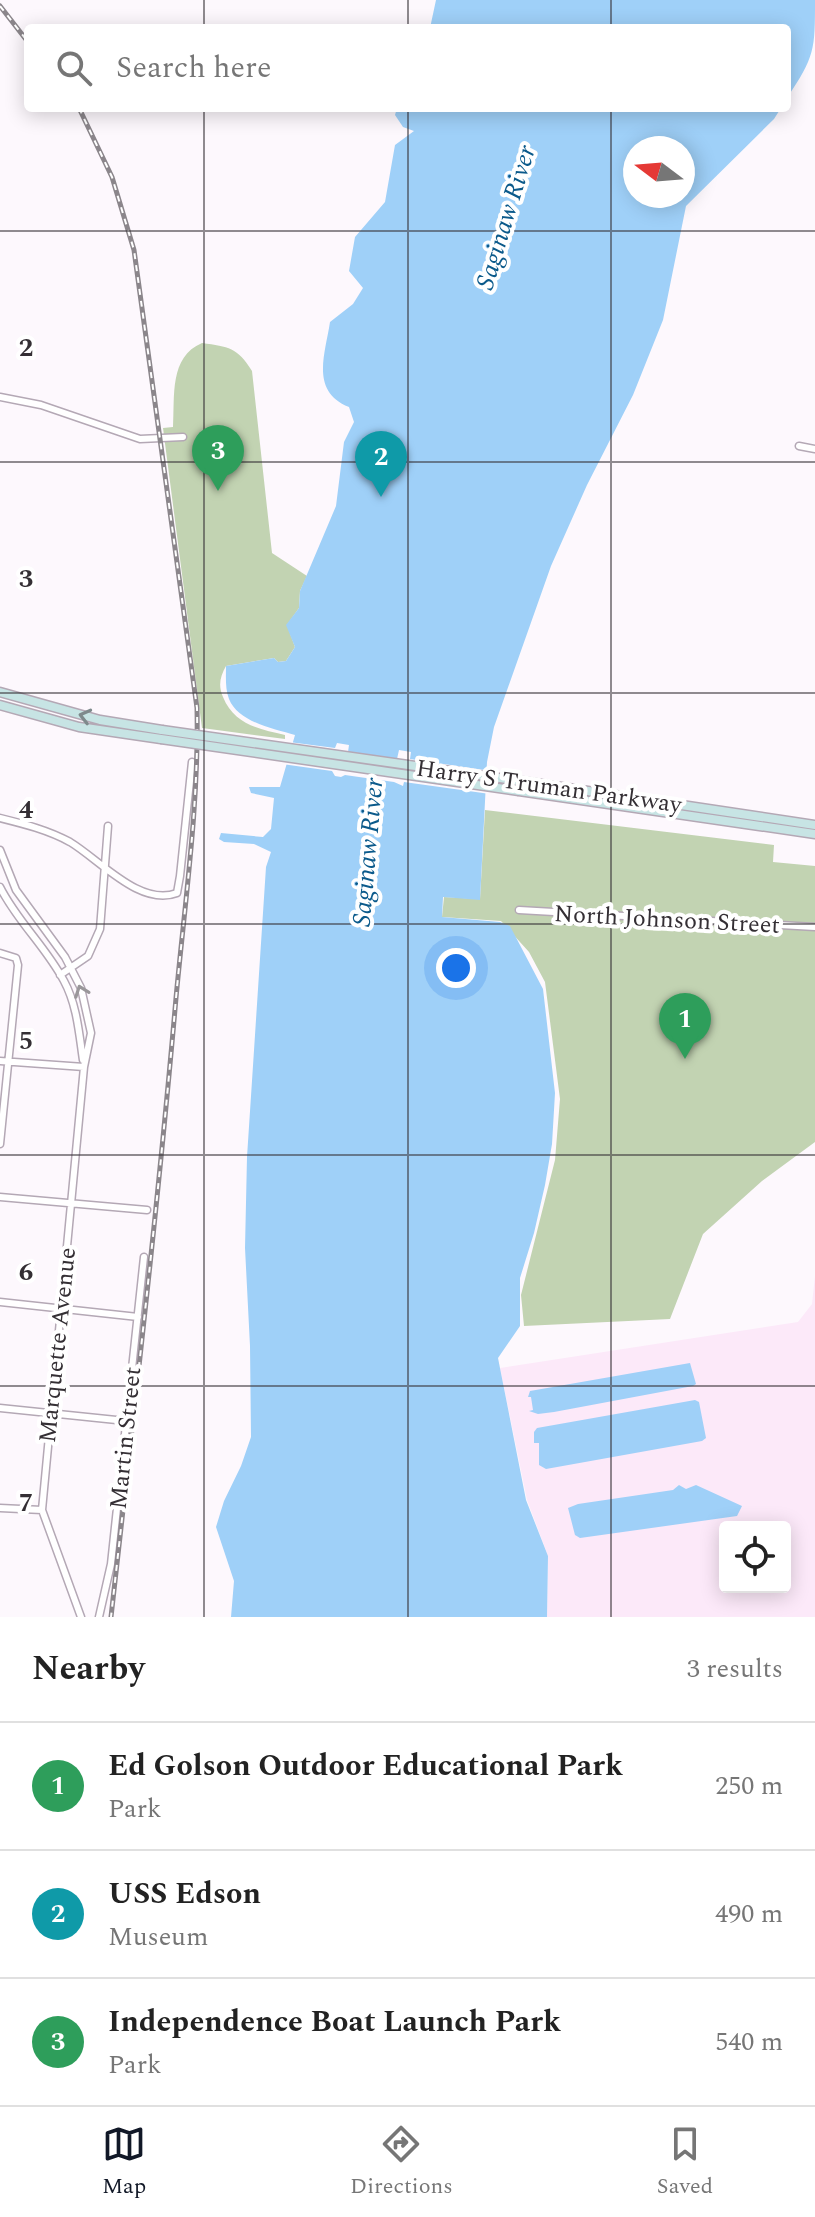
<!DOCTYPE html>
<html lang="en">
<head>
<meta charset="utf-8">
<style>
  body { margin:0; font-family:Spectral,serif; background:#f2f2f2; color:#222 }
  .controls { position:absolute; right:24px; bottom:24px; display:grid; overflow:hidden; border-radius:8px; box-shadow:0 4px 20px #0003 }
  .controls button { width:72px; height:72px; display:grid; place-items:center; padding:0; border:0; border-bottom:2px solid #e0e0e0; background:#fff; color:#222; font:40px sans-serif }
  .compass { position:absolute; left:623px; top:136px; width:72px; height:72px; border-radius:50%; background:#fff; box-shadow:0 4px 20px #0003; rotate:286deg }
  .you { position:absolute; left:456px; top:968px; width:28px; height:28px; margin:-20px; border:6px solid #fff; border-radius:50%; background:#1a73e8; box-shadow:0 0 0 12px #1a73e833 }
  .badge { display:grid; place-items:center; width:52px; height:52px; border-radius:50%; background:#111827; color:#fff; font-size:26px; font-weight:700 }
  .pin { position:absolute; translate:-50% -66px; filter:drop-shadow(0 2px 4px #0008) }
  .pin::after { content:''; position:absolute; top:42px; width:28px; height:24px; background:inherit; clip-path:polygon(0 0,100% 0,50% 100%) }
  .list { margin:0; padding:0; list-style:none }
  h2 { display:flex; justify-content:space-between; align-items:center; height:104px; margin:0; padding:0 32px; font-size:34px }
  h2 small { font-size:26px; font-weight:400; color:#767676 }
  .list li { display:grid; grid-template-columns:52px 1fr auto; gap:24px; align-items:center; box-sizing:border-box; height:128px; padding:0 32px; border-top:2px solid #e0e0e0 }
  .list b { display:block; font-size:30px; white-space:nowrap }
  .list p { margin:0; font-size:26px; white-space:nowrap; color:#767676 }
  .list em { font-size:26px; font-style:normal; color:#767676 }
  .icon { flex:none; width:44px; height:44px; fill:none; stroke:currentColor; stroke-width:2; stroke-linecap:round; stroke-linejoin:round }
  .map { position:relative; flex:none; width:815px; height:1617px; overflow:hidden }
  .search { position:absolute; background:#fff; box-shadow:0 4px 20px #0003; left:24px; right:24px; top:24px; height:88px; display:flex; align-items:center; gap:20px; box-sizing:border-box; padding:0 28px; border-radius:8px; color:#767676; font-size:30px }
  .sheet { height:488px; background:#fff }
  nav { display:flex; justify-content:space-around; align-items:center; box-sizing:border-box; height:112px; border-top:2px solid #e0e0e0; background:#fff; font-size:22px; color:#767676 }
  nav a { display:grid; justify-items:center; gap:4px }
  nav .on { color:#111827 }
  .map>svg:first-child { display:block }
  .industrial { fill:#fce9f9; fill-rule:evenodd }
  .green { fill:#c2d3b2 }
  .water { fill:#9fd0f8; fill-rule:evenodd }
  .pier { fill:#fdf8fd }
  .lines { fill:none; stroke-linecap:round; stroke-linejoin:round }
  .minor-casing { stroke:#b4a8b5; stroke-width:9 }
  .secondary-casing { stroke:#b4a8b5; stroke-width:11 }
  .minor { stroke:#fff; stroke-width:6 }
  .secondary { stroke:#c7e4e4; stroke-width:8 }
  .rail-casing { stroke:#8b868b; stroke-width:5 }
  .rail { stroke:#fff; stroke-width:2; stroke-dasharray:6; stroke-linecap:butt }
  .secondary-bridge-casing { stroke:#b4a8b5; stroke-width:11; stroke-linecap:butt }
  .secondary-bridge { stroke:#c7e4e4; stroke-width:8 }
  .oneway { stroke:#7e8a8c }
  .oneway2 { stroke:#9a979a }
  .grid { fill:none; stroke:#342f34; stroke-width:2; stroke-opacity:0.55 }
  .labels { text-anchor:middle; stroke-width:8; stroke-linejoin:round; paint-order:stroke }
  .street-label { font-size:24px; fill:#342f34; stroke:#fff }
  .water-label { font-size:26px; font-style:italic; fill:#0b5a8b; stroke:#fff }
  .grid-label { font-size:26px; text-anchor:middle; font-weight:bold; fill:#342f34; stroke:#fff; stroke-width:8; stroke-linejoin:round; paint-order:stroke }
</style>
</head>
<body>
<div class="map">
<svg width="815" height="1617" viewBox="0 0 815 1617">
  <rect width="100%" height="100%" fill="#fdf8fd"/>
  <path class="industrial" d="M 815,1276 L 815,1617 L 547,1617 L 548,1556 L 527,1500 L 500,1368 L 798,1322 L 812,1304 ZM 725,1527 L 785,1527 L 785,1587 L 725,1587 Z"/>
  <path class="green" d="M 202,343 C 229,347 237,347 252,371 L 272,553 L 307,576 L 300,591 L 299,608 L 287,625 L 295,647 L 286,661 L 278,662 L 274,658 L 226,666 C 220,677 218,685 223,697 C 234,724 258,729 285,735 L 285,739 L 202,728 L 163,428 L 173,427 C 175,396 169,357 202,343 Z
    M 485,810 L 774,845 L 773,862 L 815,866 L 815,1142 L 762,1181 L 703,1234 L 670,1319 L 524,1326 L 521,1295 L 555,1160 L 560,1099 L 545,982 L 529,952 L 501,921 L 442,917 L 444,897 L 480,899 Z"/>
  <path class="water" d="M 436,0 L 815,0 C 815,50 815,56 787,98 L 787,28 L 430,28 Z
    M 397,108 L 781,108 L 774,119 L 686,206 L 663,320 L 633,395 L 587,485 L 551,566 L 494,727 L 487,762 L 480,900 L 443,897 L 442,917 L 500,922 L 510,926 L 543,989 L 555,1093 L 552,1144 L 545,1185 L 534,1233 L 520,1278 L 520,1326 L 498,1358 L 526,1500 L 548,1556 L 547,1617 L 231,1617 L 234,1581 L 216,1527 L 224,1501 L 241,1466 L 251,1437 L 250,1346 L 245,1248 L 247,1157 L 266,867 L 271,852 L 254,844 L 224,842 L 219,839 L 221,833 L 263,837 L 271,829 L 274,798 L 251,793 L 249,787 L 280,787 L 295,735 C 274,729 238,722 229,699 C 225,689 226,676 226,666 L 274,658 L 278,662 L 286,661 L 295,647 L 286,625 L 299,608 L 300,591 L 336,506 L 344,442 L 354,422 L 349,407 C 310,391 325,355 330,322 L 353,304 L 363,288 L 349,271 L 355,237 L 385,202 L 395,145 L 414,131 L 403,127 L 395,115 ZM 635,148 L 683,148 L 683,196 L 635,196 Z
    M 690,1363 L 696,1384 L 693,1386 L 554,1412 L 538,1414 L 529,1411 L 533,1410 L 531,1397 L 528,1397 L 530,1391 Z
    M 695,1400 L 699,1402 L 706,1438 L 702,1441 L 546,1469 L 539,1465 L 539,1443 L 534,1443 L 534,1432 L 537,1428 Z
    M 679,1485 L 686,1489 L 696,1485 L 742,1506 L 737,1516 L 580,1538 L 575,1535 L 568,1508 L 578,1504 L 673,1490 Z"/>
  <path class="pier" d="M 289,742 L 335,748 L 337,743 L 349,745 L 348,752 L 397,759 L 399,750 L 411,752 L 410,759 L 491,771 L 490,794 L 404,782 L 403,786 L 394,782 L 345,775 L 341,777 L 335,776 L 332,771 L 282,764 Z"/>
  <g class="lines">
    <defs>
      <path id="minor" d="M 0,397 L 41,405 L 140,439 L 183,437
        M 799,446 L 815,449
        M 0,818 C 24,824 48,830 70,842 C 100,860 140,907 177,893 L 180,876 L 192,762
        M 0,850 L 16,890 L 65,957 L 81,988 L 91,1033 L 84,1067 L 42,1510 L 81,1617
        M 0,887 C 17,921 46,947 64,981 C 77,1005 79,1033 83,1060
        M 519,910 L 815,927
        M 0,953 L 16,958 L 18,965 L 0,1144
        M 60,975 L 88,956 L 100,929 L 108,826
        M 0,1061 L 84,1067
        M 0,1197 L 147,1210
        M 0,1302 L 138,1317
        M 0,1408 L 126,1421
        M 0,1508 L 42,1510
        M 99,1617 L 111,1564 L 144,1257"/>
      <path id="secondary" d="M 0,692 L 100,720 L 162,730
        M 0,705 L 79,727 L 161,739
        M 521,781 L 815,825
        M 519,791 L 815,834"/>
    </defs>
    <use href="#minor" class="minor-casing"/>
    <use href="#secondary" class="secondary-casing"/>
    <use href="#minor" class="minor"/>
    <use href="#secondary" class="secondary"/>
    <defs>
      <path id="rail" d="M 0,6 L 28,42
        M 79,108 L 112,177 L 134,250 L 197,708 C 199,805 185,901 176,998 C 158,1205 134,1411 111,1617"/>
    </defs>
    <use href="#rail" class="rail-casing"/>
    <use href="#rail" class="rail"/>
    <defs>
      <path id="secondary-bridge" d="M 162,730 L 521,781
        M 161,739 L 519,791"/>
    </defs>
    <use href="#secondary-bridge" class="secondary-bridge-casing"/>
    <use href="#secondary-bridge" class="secondary-bridge"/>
  </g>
  <defs><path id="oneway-chevron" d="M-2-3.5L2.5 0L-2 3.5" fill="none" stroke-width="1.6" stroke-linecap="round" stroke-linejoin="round" transform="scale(2)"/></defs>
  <use class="oneway" href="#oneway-chevron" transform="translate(85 716) rotate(-166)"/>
  <use class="oneway2" href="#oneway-chevron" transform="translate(81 991) rotate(-110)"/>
  <path class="grid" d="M 204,0 L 204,28M 408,0 L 408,28M 611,0 L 611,28M 204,108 L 204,1617M 408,108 L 408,1617M 611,108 L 611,1617M 0,231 L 815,231M 0,462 L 815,462M 0,693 L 815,693M 0,924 L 815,924M 0,1155 L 815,1155M 0,1386 L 815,1386"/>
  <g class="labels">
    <g class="street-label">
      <text transform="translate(549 786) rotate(8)" y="8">Harry S Truman Parkway</text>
      <text transform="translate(667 919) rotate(3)" y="8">North Johnson Street</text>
      <text transform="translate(57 1345) rotate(-84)" y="8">Marquette Avenue</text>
      <text transform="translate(125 1438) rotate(-84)" y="8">Martin Street</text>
    </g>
    <g class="water-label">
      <text transform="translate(505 217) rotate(-73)" y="9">Saginaw River</text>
      <text transform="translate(367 852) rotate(-85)" y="9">Saginaw River</text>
    </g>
  </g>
  <g class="grid-label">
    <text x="26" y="356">2</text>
    <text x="26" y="587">3</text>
    <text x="26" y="818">4</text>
    <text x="26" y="1049">5</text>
    <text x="26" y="1280">6</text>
    <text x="26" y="1511">7</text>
  </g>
</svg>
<div class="controls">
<button><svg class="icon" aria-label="locate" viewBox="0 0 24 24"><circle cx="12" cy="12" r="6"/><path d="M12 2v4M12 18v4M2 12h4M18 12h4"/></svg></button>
</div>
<svg class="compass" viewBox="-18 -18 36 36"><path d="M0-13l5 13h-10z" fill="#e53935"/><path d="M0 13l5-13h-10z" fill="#767676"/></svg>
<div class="you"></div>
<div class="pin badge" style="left:685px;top:1059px;background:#2e9e5b">1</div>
<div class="pin badge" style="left:381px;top:497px;background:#0f9aa8">2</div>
<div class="pin badge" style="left:218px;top:491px;background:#2e9e5b">3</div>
<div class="search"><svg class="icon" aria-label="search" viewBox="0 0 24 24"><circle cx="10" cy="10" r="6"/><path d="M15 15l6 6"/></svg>Search here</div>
</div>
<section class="sheet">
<h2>Nearby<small>3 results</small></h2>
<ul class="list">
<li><span class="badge" style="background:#2e9e5b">1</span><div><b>Ed Golson Outdoor Educational Park</b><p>Park</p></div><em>250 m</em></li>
<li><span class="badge" style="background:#0f9aa8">2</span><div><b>USS Edson</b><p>Museum</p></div><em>490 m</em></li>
<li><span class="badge" style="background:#2e9e5b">3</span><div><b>Independence Boat Launch Park</b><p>Park</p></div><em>540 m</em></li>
</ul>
</section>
<nav>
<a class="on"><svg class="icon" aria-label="map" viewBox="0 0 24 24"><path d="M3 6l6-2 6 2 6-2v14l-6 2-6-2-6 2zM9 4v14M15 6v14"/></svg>Map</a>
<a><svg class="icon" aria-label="directions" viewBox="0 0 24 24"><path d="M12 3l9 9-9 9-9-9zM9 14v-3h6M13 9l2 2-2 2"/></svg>Directions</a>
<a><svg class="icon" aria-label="saved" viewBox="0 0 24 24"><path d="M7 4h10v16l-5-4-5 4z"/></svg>Saved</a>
</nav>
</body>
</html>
